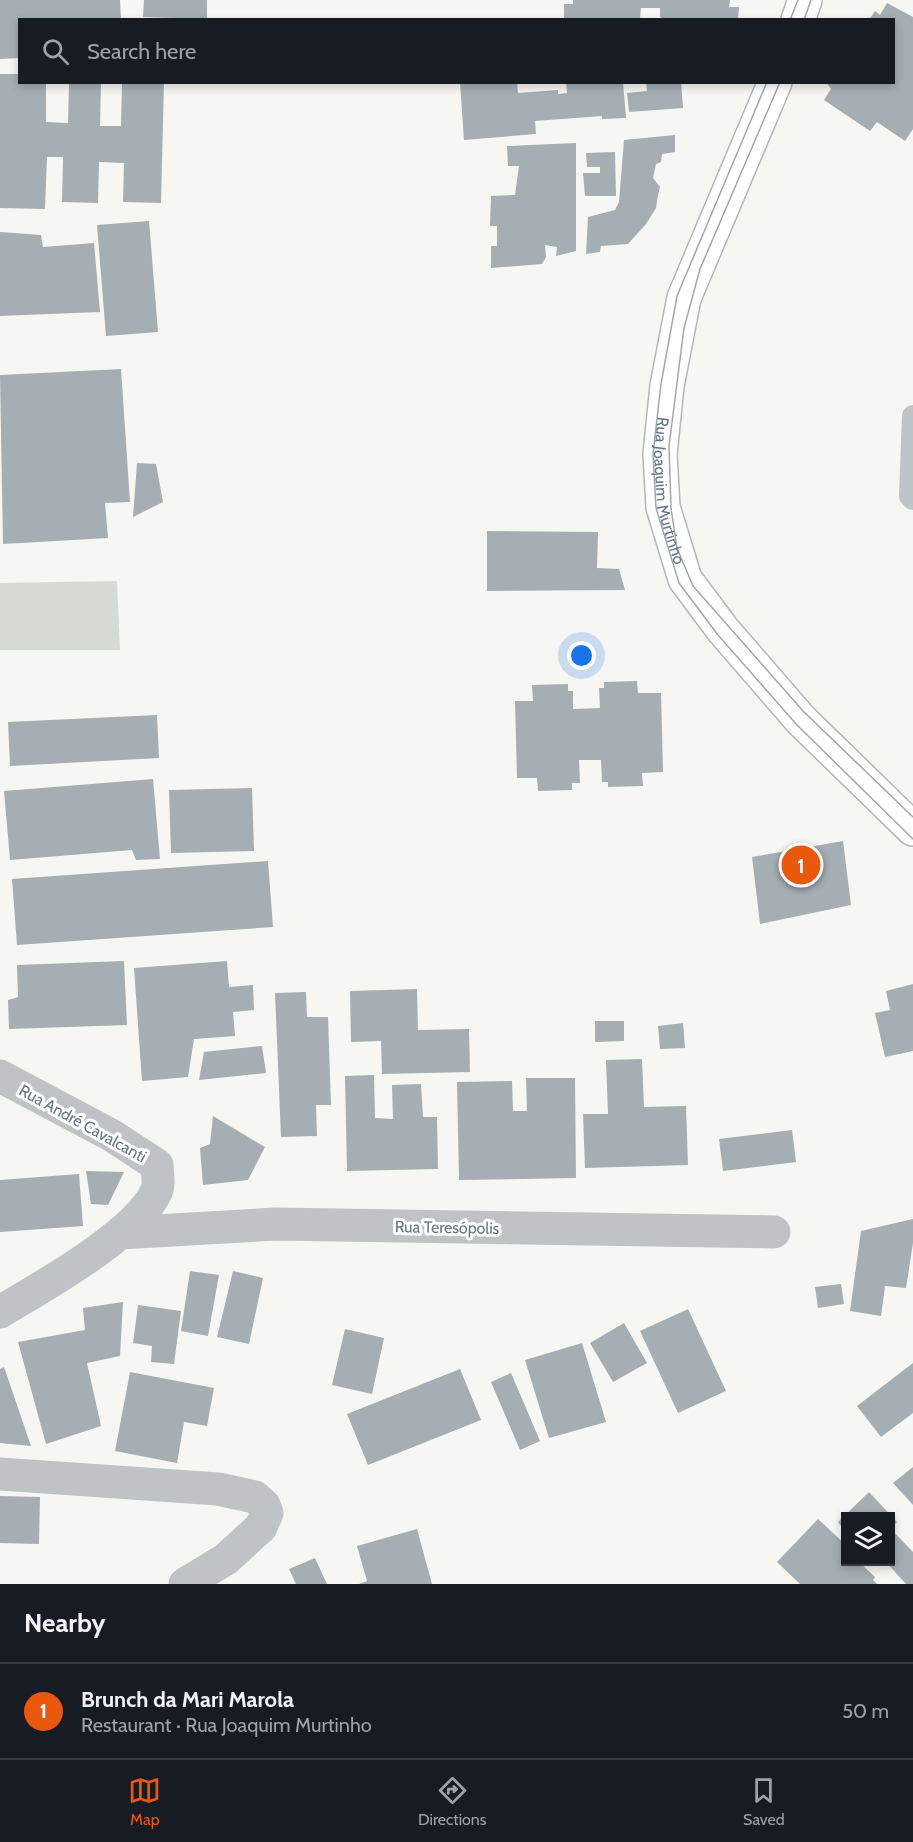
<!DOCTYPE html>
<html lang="en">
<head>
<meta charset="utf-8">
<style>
  body { margin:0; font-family:Cabin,sans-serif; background:#242831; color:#f1f3f6 }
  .controls { position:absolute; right:18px; bottom:18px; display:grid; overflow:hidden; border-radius:0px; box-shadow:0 3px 9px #0003 }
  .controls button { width:54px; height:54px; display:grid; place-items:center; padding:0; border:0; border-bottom:2px solid #363941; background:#171b24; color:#f1f3f6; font:30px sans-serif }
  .you { position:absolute; left:582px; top:656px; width:21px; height:21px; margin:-15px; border:4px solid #fff; border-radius:50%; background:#1a73e8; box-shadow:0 0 0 9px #1a73e833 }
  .badge { display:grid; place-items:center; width:39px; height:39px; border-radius:50%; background:#ea580c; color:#fff; font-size:20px; font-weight:700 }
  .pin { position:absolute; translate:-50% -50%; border:3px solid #fff; box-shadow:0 2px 6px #0006 }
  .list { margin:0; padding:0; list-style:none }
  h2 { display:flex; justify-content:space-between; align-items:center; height:78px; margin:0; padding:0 24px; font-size:26px }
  h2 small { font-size:20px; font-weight:400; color:#9ea1a6 }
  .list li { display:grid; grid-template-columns:39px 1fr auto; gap:18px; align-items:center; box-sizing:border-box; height:96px; padding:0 24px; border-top:2px solid #363941 }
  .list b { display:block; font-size:22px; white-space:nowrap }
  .list p { margin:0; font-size:20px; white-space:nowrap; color:#9ea1a6 }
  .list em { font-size:20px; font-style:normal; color:#9ea1a6 }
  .icon { flex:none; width:33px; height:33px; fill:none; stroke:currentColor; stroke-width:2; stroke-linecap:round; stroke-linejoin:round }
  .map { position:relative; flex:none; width:913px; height:1584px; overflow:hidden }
  .search { position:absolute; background:#171b24; box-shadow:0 3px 9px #0003; left:18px; right:18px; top:18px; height:66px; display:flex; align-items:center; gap:15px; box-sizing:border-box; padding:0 21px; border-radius:0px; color:#9ea1a6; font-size:22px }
  .sheet { height:174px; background:#171b24 }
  nav { display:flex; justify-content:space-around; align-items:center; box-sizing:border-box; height:84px; border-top:2px solid #363941; background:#171b24; font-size:16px; color:#9ea1a6 }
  nav a { display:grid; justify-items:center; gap:3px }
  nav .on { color:#ea580c }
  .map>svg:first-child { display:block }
  .green { fill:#d5dbd2 }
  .building { fill:#a5aeb3 }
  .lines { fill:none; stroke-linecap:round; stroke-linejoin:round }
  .secondary-casing { stroke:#b1b7bb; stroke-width:36 }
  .lane { stroke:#bfc3c6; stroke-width:22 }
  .street { stroke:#bfc3c6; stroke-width:33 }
  .secondary { stroke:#fff; stroke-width:33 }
  .tram { stroke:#a0a7ac; stroke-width:1.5 }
  .labels { text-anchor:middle; stroke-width:6; stroke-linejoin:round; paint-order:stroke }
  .street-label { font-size:16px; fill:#657683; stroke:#fff }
</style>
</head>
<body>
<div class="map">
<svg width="913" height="1584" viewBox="0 0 913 1584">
  <rect width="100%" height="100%" fill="#f6f6f2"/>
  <path class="green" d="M 117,581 L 120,650 L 0,650 L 0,583 Z"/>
  <path class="building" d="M 0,0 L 120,0 L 121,20 L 20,20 L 20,58 L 0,59 Z
    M 144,0 L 207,0 L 207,19 L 143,17 Z
    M 573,0 L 730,0 L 729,7 L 739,7 L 738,20 L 666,20 L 660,17 L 660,8 L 641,8 L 640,18 L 635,20 L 564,20 L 564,4 L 573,4 Z
    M 887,3 L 913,17 L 913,129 L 905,141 L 877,122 L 870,131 L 824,100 L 831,89 L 826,82 L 894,82 L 894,20 L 869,20 L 875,11 L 880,15 Z
    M 0,74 L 20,74 L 20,82 L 46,82 L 46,122 L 68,123 L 69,82 L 101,82 L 100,126 L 121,126 L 122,82 L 164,82 L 161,203 L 123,202 L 124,163 L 99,162 L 98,203 L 62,202 L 63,157 L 47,157 L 45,209 L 0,208 Z
    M 517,82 L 518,93 L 558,90 L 558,94 L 567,93 L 566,82 L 623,82 L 626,118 L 602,119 L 602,116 L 535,121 L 536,134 L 464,140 L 460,83 Z
    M 646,82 L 681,82 L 683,108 L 629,112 L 627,93 L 647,91 Z
    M 675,135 L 675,152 L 662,154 L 661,162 L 656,164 L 653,178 L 660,187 L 658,195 L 656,208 L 646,224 L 628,244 L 601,246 L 600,252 L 586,254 L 588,217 L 615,210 L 619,202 L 624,140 Z
    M 576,143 L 576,251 L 556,256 L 557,247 L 545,245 L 546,257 L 542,264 L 491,268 L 491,246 L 497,246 L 497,226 L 490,226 L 491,196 L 515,195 L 519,166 L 508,166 L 507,146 Z
    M 615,152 L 616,196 L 585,196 L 583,173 L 600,173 L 600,167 L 587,167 L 586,153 Z
    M 149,221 L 158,332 L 106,336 L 97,225 Z
    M 0,232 L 41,235 L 43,247 L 94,243 L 100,312 L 0,316 Z
    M 121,369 L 130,502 L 105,503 L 108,538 L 3,544 L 0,375 Z
    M 137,463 L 156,464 L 163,502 L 133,517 Z
    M 487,531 L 598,532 L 597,568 L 619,569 L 625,590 L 487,591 Z
    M 637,681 L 638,693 L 661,693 L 663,772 L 642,773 L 643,786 L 608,787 L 608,782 L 602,782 L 601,760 L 579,760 L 580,783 L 572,783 L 572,790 L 538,791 L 537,778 L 517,778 L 515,701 L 533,701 L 532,685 L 568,684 L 568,691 L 573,691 L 573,709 L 600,708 L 599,688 L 604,688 L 604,682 Z
    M 157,715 L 159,758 L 10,766 L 8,722 Z
    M 153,779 L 160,859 L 136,860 L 132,850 L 10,860 L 4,791 Z
    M 252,788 L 254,851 L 171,853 L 169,790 Z
    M 843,841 L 851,905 L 760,924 L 752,857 Z
    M 268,861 L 273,927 L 17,945 L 12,879 Z
    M 124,961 L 127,1025 L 9,1029 L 8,1000 L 18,997 L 17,965 Z
    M 227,961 L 229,987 L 253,985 L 254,1010 L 233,1012 L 235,1036 L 194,1039 L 188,1077 L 142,1081 L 134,968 Z
    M 913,984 L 913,1051 L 885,1057 L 875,1013 L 890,1010 L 886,991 Z
    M 417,989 L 418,1030 L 469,1029 L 470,1072 L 382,1074 L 381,1041 L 351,1042 L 350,991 Z
    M 306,992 L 307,1017 L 328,1017 L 331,1105 L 316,1105 L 317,1136 L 281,1137 L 275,993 Z
    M 595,1021 L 624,1021 L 624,1041 L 595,1042 Z
    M 683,1023 L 685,1048 L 660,1049 L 658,1026 Z
    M 262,1046 L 266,1073 L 199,1080 L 204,1052 Z
    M 642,1059 L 644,1107 L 686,1106 L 688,1165 L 585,1168 L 583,1114 L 608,1114 L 606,1060 Z
    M 374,1075 L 375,1118 L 393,1119 L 392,1085 L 421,1084 L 423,1117 L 437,1117 L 438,1169 L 347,1171 L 345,1076 Z
    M 526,1078 L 575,1078 L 576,1178 L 459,1180 L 457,1082 L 512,1081 L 513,1111 L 527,1111 Z
    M 213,1116 L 265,1147 L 248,1180 L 203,1185 L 200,1148 L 210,1144 Z
    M 792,1130 L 796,1162 L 723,1171 L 719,1139 Z
    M 86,1171 L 124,1172 L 108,1205 L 91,1204 Z
    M 79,1174 L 83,1226 L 0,1232 L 0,1180 Z
    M 913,1219 L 913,1243 L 906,1288 L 885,1286 L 881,1316 L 850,1311 L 861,1231 Z
    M 190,1271 L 219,1275 L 208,1336 L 181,1331 Z
    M 233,1271 L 263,1278 L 249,1344 L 217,1337 Z
    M 841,1284 L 844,1304 L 818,1308 L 815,1287 Z
    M 123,1302 L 120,1356 L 87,1363 L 101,1426 L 46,1444 L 18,1342 L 85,1330 L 83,1308 Z
    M 138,1305 L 181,1311 L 174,1364 L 151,1362 L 152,1346 L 133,1343 Z
    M 688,1309 L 726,1391 L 678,1413 L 640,1331 Z
    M 624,1323 L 647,1363 L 613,1382 L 590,1343 Z
    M 345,1329 L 384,1338 L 372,1394 L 332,1385 Z
    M 582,1343 L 606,1422 L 549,1438 L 525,1360 Z
    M 913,1363 L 913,1413 L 881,1437 L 857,1406 Z
    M 4,1367 L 31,1446 L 0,1443 L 0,1369 Z
    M 460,1369 L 481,1420 L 368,1465 L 347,1414 Z
    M 130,1372 L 214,1388 L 207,1426 L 184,1422 L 177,1463 L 115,1451 Z
    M 511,1373 L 540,1441 L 520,1450 L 491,1382 Z
    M 913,1467 L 913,1505 L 893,1483 Z
    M 869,1492 L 897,1522 L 891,1529 L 913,1552 L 913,1584 L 906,1584 L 886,1562 L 890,1562 L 890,1516 L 846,1516 L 846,1532 L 838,1522 Z
    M 0,1496 L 40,1497 L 39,1544 L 0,1543 Z
    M 818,1519 L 846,1545 L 846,1562 L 859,1562 L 875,1577 L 873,1580 L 877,1584 L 800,1584 L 777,1562 Z
    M 417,1529 L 432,1584 L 359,1584 L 367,1581 L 357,1546 Z
    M 315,1558 L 327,1584 L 296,1584 L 289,1569 Z"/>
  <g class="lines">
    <defs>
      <g id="secondary">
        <path d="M 798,20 L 805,0"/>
        <path id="s1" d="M 775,82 L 684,298 L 667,386 L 660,454 L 663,507 L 685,579 L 723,630 L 801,720 L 913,829"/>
      </g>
    </defs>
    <use href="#secondary" class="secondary-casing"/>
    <path class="lane" d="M 913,416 L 910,496 L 913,499"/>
    <path class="street" d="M 0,1076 L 111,1135 L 157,1165 C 157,1173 160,1184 156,1192 C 137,1234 40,1288 0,1312
      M 120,1233 L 276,1224 L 774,1232
      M 0,1474 L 218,1489 L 255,1497 L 264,1505 L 267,1513 L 261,1527 L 226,1559 L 185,1584"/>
    <use href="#secondary" class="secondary"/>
    <path class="tram" d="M 790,20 L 798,0
      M 804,20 L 811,0
      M 767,82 L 677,296 L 661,384 L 653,454 L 656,508 L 679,583 L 718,635 L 797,725 L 913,839
      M 780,82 L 700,269 L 684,328 L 669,446 L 671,508 L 677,548 L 693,586 L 803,711 L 913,817"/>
  </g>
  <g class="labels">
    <g class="street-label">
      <text dy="6" stroke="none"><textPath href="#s1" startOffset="430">Rua Joaquim Murtinho</textPath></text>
      <text transform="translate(83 1123) rotate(29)" y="6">Rua André Cavalcanti</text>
      <text transform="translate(447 1227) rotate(1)" y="6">Rua Teresópolis</text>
    </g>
  </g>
</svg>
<div class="controls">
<button><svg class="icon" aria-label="layers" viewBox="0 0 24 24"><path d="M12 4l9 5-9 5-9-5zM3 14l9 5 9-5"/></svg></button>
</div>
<div class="you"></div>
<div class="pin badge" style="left:801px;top:865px">1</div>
<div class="search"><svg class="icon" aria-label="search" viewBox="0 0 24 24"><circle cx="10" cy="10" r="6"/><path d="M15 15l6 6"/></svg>Search here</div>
</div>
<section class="sheet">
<h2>Nearby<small></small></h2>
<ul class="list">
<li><span class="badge">1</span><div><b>Brunch da Mari Marola</b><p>Restaurant · Rua Joaquim Murtinho</p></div><em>50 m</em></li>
</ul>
</section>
<nav>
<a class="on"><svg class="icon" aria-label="map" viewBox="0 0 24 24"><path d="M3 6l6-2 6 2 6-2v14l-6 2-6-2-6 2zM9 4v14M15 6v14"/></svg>Map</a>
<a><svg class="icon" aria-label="directions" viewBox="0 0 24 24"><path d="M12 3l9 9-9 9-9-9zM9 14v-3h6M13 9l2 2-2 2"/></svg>Directions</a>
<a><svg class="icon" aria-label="saved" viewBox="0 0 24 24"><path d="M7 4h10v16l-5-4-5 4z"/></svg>Saved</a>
</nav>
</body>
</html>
